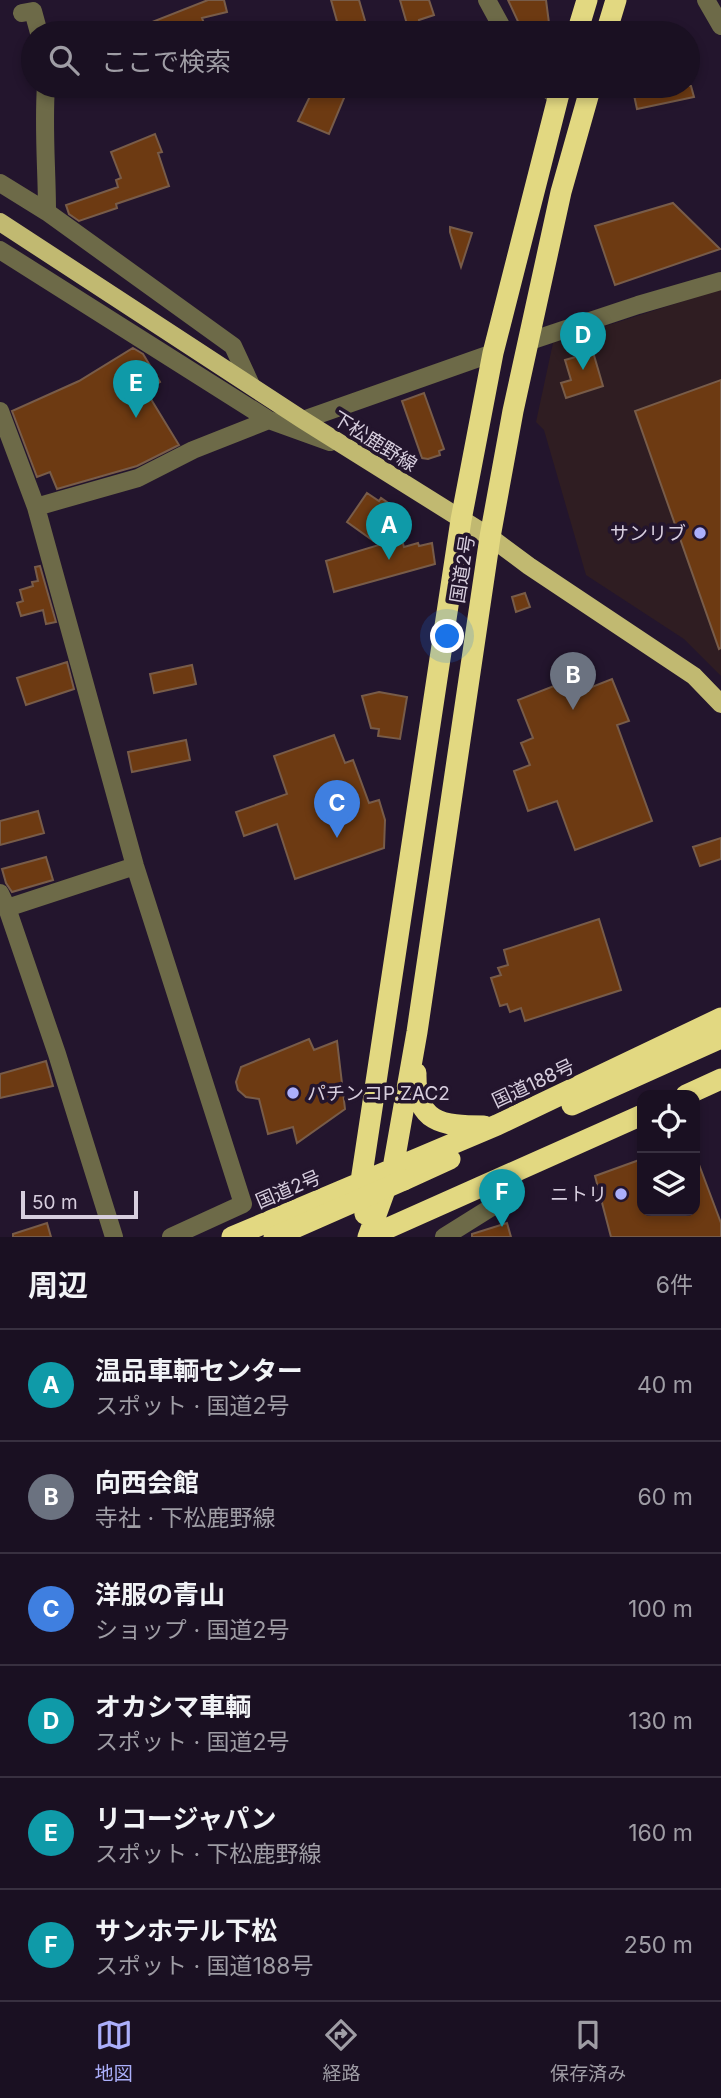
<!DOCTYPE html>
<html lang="ja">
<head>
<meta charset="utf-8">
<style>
  body { margin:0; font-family:Inter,"Noto Sans JP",sans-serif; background:#271e2f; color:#f1f3f6 }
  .controls { position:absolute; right:21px; bottom:21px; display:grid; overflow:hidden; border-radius:14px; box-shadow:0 4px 10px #0003 }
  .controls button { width:63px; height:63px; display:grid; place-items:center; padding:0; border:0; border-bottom:2px solid #383040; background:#1a1022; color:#f1f3f6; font:35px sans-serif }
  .scale { position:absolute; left:21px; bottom:18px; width:117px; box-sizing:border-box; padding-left:7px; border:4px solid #d7cede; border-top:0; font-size:19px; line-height:24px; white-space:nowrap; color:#d7cede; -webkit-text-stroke:5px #23152d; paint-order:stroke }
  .you { position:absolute; left:448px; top:637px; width:24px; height:24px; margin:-18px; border:5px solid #fff; border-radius:50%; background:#1a73e8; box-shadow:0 0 0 10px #1a73e833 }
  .badge { display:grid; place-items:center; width:46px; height:46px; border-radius:50%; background:#abaffb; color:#fff; font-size:23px; font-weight:700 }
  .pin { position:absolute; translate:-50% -58px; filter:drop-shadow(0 2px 4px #0008) }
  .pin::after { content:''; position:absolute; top:37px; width:24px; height:21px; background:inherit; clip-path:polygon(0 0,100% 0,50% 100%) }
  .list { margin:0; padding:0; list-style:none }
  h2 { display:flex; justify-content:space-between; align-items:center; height:91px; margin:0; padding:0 28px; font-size:30px }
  h2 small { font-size:23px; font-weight:400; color:#9f9da5 }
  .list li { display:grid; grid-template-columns:46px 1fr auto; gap:21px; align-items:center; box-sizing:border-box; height:112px; padding:0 28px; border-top:2px solid #383040 }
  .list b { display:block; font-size:26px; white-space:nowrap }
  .list p { margin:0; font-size:23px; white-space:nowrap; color:#9f9da5 }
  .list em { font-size:23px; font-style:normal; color:#9f9da5 }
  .icon { flex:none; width:38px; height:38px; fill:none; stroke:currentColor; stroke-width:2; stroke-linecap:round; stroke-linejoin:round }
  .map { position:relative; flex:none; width:721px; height:1237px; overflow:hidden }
  .search { position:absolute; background:#1a1022; box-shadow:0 4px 10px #0003; left:21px; right:21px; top:21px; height:77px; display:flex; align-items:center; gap:18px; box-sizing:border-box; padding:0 24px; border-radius:38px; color:#9f9da5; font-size:26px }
  .sheet { height:763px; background:#1a1022 }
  nav { display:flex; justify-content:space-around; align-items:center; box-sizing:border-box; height:98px; border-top:2px solid #383040; background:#1a1022; font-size:19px; color:#9f9da5 }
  nav a { display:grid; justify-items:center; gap:4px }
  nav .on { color:#abaffb }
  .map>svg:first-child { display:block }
  .commercial { fill:#2f1d22 }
  .building { fill:#6d3a12; stroke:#785c49; stroke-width:2 }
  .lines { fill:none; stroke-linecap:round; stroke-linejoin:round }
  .minor { stroke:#6d6a48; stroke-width:18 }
  .major { stroke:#c1b971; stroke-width:18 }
  .highway { stroke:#e2d881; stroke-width:21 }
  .highway-bridge { stroke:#e2d881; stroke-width:21 }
  .poi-dot { fill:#abaffb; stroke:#23152d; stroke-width:2.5 }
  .labels { text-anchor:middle; stroke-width:7; stroke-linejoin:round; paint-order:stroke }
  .street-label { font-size:19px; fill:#d7cede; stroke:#23152d }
  .poi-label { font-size:19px; fill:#d7cede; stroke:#23152d; text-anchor:end }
</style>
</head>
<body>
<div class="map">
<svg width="721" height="1237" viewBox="0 0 721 1237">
  <rect width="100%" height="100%" fill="#23152d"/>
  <path class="commercial" d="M 721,289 L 721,676 L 684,639 L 586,575 L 544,430 L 536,422 L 553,343 Z"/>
  <path class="building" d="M 208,0 L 224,0 L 227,12 L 202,18 L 205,26 L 188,33 L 156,33 L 152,22 Z
    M 331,0 L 359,0 L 366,24 L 340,32 Z
    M 400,0 L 429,0 L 434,15 L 419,20 L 421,27 L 409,31 Z
    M 508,0 L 546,0 L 549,23 L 546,23 L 548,33 L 531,33 L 530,27 L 521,28 Z
    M 315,86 L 349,86 L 329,134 L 298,121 Z
    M 632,86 L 691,86 L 694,97 L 637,109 Z
    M 155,134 L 162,152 L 158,153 L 169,186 L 116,204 L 117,208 L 79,221 L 69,214 L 66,205 L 118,187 L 116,180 L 121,178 L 111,152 Z
    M 673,203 L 720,249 L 615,285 L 595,226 Z
    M 450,227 L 472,233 L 461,267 L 450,232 Z
    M 133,348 L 143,354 L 160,382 L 146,391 L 179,445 L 137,466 L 57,489 L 50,472 L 37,477 L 12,411 L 79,381 Z
    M 593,352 L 603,386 L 566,398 L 561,383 L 571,380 L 565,360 Z
    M 721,380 L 721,648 L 719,649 L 635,411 Z
    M 424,393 L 444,449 L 439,451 L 440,455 L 428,459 L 422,458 L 402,401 Z
    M 367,493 L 379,501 L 381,498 L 397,509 L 395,512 L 406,520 L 399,530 L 404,547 L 418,543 L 419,546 L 432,543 L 435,564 L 334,592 L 326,561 L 379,545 L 347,522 Z
    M 40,566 L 56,622 L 46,624 L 43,610 L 21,616 L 17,603 L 23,601 L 20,590 L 33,586 L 32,582 L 38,581 L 35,567 Z
    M 525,593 L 530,607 L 516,612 L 512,597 Z
    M 67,662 L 74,689 L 26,705 L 17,678 Z
    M 192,665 L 196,684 L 154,693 L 150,674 Z
    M 587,673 L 592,687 L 612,679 L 629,721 L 617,725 L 652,821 L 575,850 L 557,801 L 528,811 L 514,771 L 530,765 L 521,743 L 533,738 L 518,700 Z
    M 379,692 L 407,697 L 400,739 L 378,736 L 379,729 L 371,728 L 362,696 Z
    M 334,735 L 345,763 L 353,760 L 369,803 L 379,800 L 385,820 L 384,848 L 295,879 L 277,824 L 244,836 L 236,812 L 287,794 L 274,756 Z
    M 186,740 L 190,760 L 132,772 L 128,752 Z
    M 38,811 L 44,833 L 0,845 L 0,821 Z
    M 721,838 L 721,859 L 700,866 L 693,847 Z
    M 46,857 L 53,880 L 12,892 L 6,883 L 2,869 Z
    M 599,919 L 621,990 L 525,1021 L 521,1008 L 510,1012 L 507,1004 L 500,1006 L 491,978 L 501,975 L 498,968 L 508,965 L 504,950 Z
    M 309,1039 L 314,1050 L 337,1041 L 345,1109 L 297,1143 L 293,1127 L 268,1134 L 259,1099 L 246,1097 L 238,1090 L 236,1082 L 241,1067 Z
    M 46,1061 L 53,1086 L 0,1098 L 0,1074 Z
    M 695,1154 L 721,1223 L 721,1237 L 611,1237 L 595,1176 L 642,1159 L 642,1211 L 695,1211 Z
    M 47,1223 L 51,1237 L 13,1237 L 13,1234 Z
    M 507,1223 L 511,1237 L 472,1237 L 472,1234 Z"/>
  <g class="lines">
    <path class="minor" d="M 487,0 L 505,33
      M 706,0 L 721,26
      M 22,13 L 33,11 L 39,33
      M 46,86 C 43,128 47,170 47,212
      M 544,86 L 557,97
      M 0,183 L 47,212 L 233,346 L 251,385
      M 0,250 L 269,420 L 330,442
      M 527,342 L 638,305 L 721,281
      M 0,411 L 36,507 L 135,866 L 243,1204 L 171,1237
      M 303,420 L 493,353
      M 36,507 L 138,478 L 193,450 L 269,420
      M 0,893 L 7,908 L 57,1054 L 114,1237
      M 7,908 L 135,866
      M 444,1237 L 508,1197 L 515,1173"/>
    <path class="major" d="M 0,222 L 303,420 L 490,537 L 529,566 L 694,676 L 721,704"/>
    <path class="highway" d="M 577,33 L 587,0
      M 606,33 L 616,0
      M 416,1073 C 415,1123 442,1126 484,1126
      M 686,1095 L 721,1079
      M 572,1105 L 721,1038
      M 404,1180 L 450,1159
      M 365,1214 L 361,1181 L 461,520 L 493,353 L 561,86
      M 232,1237 L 497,1125 L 721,1018
      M 368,1237 L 393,1168 L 417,1032 L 490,537 L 513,411 L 561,192 L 591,86
      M 368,1237 L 642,1115"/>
    <path class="highway-bridge" d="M 274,1237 L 404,1180"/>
  </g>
  <g class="poi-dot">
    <circle cx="700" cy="533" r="7"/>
    <circle cx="293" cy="1093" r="7"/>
    <circle cx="621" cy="1194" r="7"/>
  </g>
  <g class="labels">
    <g class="street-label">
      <text transform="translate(375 441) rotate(32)" y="7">下松鹿野線</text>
      <text transform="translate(462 569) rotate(-81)" y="7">国道2号</text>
      <text transform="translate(533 1083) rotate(-25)" y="7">国道188号</text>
      <text transform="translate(288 1189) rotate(-23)" y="7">国道2号</text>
    </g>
    <g class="poi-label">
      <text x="686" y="540">サンリブ</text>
      <text x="307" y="1100" text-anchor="start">パチンコP.ZAC2</text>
      <text x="607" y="1201">ニトリ</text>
    </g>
  </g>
</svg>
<div class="controls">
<button><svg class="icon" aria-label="locate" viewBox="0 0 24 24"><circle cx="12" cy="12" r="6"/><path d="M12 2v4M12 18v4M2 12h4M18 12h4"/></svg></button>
<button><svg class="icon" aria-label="layers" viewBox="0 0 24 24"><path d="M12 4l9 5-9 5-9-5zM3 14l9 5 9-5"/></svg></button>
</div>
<div class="scale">50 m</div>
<div class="you"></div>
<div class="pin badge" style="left:389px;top:560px;background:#0f9aa8">A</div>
<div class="pin badge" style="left:573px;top:710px;background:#6b7280">B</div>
<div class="pin badge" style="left:337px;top:838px;background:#3f7fe0">C</div>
<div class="pin badge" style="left:583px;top:370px;background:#0f9aa8">D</div>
<div class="pin badge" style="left:136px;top:418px;background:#0f9aa8">E</div>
<div class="pin badge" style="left:502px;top:1227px;background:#0f9aa8">F</div>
<div class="search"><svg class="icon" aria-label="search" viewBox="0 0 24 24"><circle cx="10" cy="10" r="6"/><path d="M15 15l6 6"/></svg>ここで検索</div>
</div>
<section class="sheet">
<h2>周辺<small>6件</small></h2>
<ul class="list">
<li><span class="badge" style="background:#0f9aa8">A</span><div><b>温品車輌センター</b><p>スポット · 国道2号</p></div><em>40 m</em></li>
<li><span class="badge" style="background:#6b7280">B</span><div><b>向西会館</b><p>寺社 · 下松鹿野線</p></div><em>60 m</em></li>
<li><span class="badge" style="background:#3f7fe0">C</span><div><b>洋服の青山</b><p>ショップ · 国道2号</p></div><em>100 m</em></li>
<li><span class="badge" style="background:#0f9aa8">D</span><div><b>オカシマ車輌</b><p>スポット · 国道2号</p></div><em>130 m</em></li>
<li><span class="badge" style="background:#0f9aa8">E</span><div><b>リコージャパン</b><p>スポット · 下松鹿野線</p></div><em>160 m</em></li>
<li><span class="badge" style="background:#0f9aa8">F</span><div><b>サンホテル下松</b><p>スポット · 国道188号</p></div><em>250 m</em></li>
</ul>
</section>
<nav>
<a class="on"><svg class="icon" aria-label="map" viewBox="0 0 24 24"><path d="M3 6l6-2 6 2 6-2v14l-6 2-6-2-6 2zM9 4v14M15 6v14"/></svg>地図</a>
<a><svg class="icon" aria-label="directions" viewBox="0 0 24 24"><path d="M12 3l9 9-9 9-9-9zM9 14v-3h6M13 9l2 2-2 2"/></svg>経路</a>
<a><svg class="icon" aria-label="saved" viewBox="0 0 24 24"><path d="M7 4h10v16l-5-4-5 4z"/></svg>保存済み</a>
</nav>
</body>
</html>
